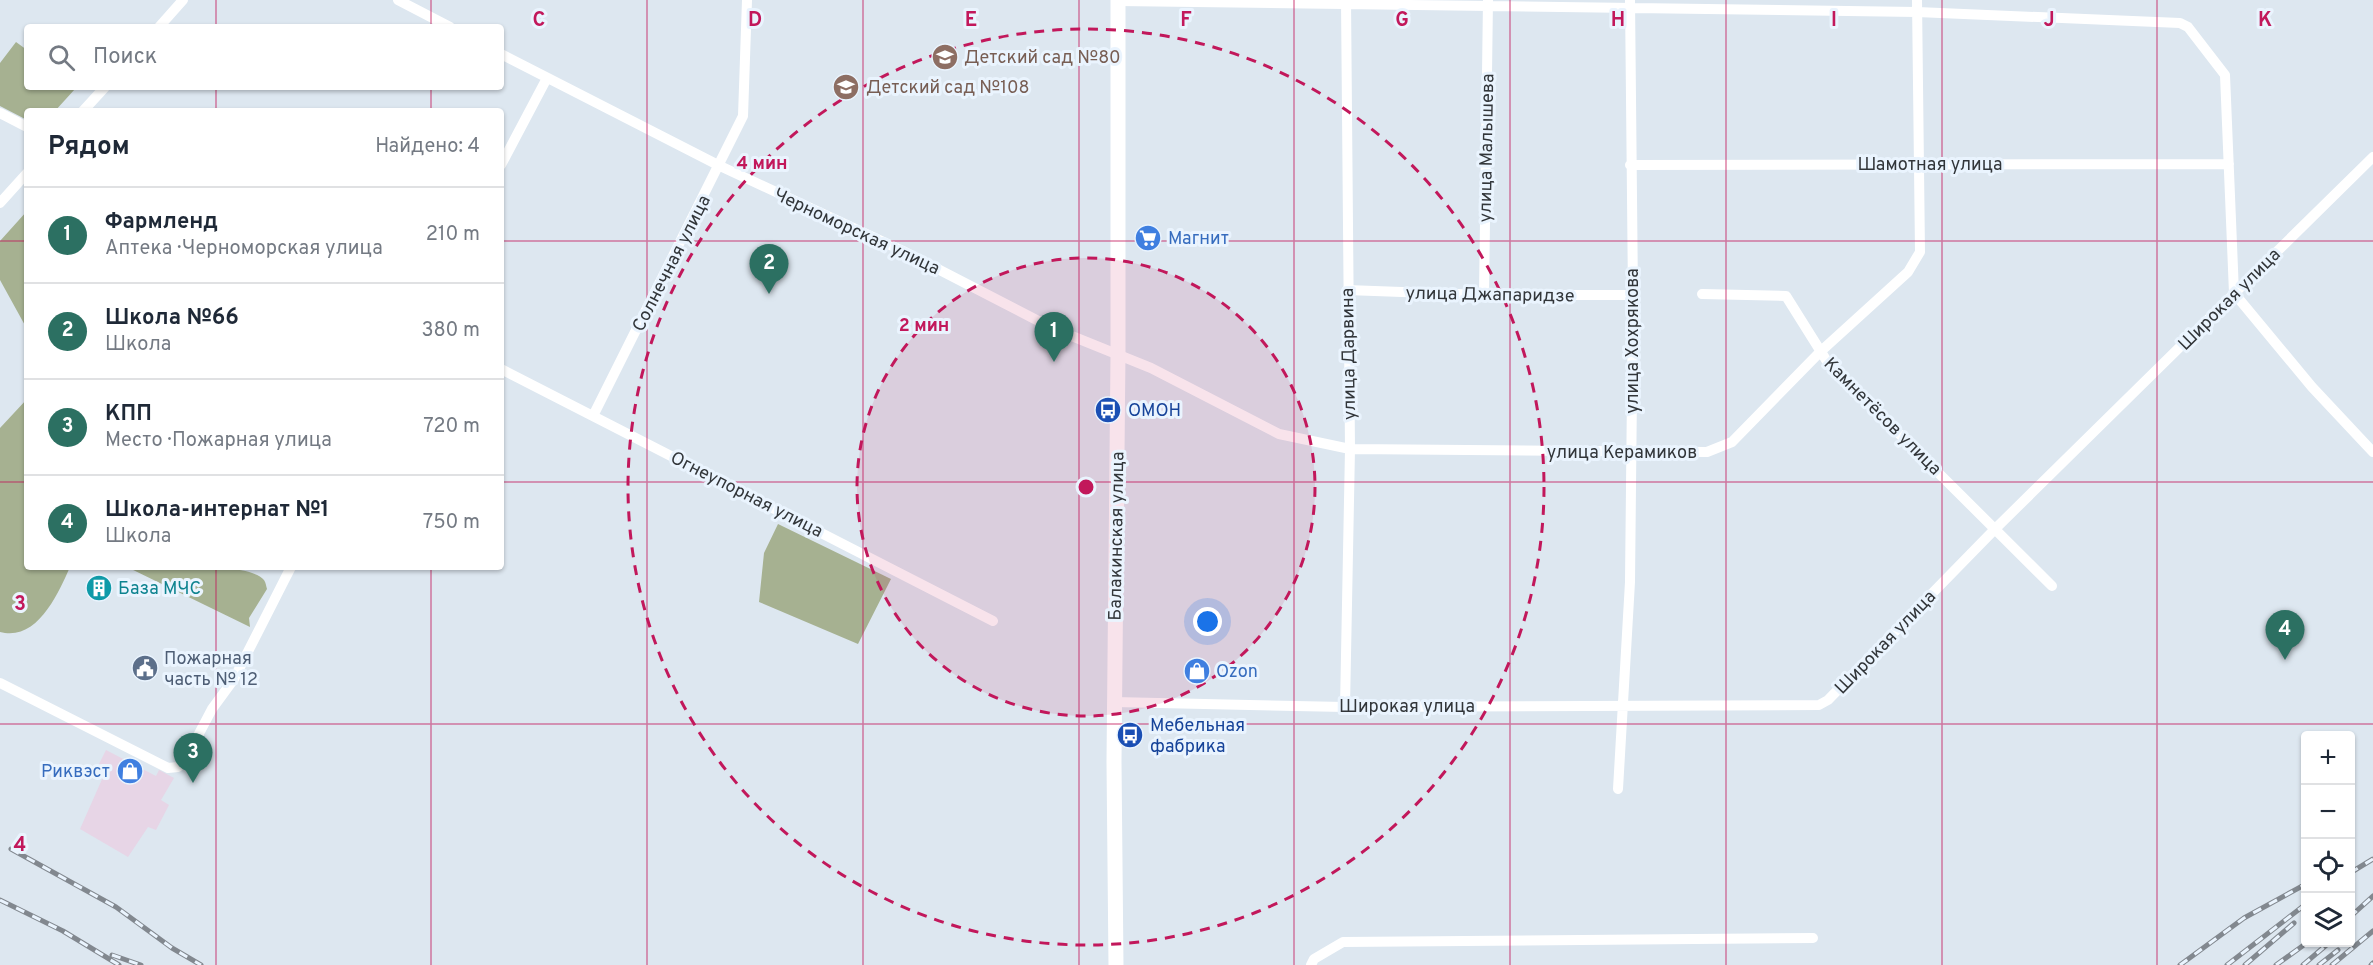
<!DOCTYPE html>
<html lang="ru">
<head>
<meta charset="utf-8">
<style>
  body { margin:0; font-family:Overpass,sans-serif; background:#f6f6f7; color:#1f2937 }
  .controls { position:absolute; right:18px; bottom:18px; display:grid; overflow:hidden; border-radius:6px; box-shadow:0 2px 4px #0004 }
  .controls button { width:54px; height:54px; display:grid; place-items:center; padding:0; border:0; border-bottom:2px solid #e0e1e3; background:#fff; color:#1f2937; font:30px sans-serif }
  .you { position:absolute; left:1208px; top:622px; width:21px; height:21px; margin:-15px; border:4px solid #fff; border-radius:50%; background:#1a73e8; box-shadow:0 0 0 9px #1a73e833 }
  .badge { display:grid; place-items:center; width:39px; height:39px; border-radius:50%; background:#2c7062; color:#fff; font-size:20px; font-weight:700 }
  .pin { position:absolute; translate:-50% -50px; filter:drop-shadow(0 2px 3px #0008) }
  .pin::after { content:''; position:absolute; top:32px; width:21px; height:18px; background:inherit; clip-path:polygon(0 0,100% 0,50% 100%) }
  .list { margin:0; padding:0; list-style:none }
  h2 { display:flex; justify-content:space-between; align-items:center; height:78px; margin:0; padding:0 24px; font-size:26px }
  h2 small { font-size:20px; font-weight:400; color:#747a83 }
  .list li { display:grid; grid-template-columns:39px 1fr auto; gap:18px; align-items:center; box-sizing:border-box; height:96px; padding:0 24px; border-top:2px solid #e0e1e3 }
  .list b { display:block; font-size:22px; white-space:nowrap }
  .list p { margin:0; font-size:20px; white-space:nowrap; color:#747a83 }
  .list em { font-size:20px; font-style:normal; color:#747a83 }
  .icon { flex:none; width:33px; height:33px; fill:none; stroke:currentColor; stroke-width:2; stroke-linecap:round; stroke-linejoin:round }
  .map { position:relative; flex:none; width:2373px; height:965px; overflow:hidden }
  .search { position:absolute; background:#fff; box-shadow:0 2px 4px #0004; left:24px; top:24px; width:480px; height:66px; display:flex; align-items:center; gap:15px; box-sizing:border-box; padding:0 21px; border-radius:6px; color:#747a83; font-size:22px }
  .panel { position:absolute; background:#fff; box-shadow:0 2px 4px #0004; left:24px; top:108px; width:480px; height:462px; border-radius:6px }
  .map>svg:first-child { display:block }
  .commercial { fill:#e7d5e6 }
  .forest { fill:#a6b191 }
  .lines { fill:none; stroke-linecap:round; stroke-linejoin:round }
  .street { stroke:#fff; stroke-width:10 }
  .secondary { stroke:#fff; stroke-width:15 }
  .rail-casing { stroke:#82888f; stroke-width:5 }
  .rail { stroke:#eaf4fe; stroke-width:3; stroke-dasharray:9; stroke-linecap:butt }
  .grid { fill:none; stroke:#c2185b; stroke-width:1.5; stroke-opacity:0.55 }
  .ring { fill:none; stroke:#c2185b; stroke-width:3; stroke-dasharray:10 8 }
  .labels { text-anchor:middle; stroke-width:6; stroke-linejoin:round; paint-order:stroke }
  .education-label { font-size:18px; fill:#785e54; stroke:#eaf4fe; text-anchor:start }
  .street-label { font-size:18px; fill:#32363a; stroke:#eaf4fe }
  .shop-label { font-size:18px; fill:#366cbe; stroke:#eaf4fe; text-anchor:start }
  .transit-label { font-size:18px; fill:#164399; stroke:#eaf4fe; text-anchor:start }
  .culture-label { font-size:18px; fill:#0d838f; stroke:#eaf4fe; text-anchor:start }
  .service-label { font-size:18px; fill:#4e5e75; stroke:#eaf4fe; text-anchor:start }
  .grid-label { font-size:20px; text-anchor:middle; font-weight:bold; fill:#c2185b; stroke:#eaf4fe; stroke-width:6; stroke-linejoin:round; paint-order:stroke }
  .centre { fill:#c2185b; stroke:#eaf4fe; stroke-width:3 }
  .ring-label { font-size:18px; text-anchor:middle; font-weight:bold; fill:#c2185b; stroke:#eaf4fe; stroke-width:6; stroke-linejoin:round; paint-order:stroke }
</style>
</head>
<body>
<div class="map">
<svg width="2373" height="965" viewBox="0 0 2373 965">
  <rect width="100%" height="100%" fill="#dde7f0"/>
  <path class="commercial" d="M 106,750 L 156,776 L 159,770 L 174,778 L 161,800 L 169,805 L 156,830 L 148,827 L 128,857 L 80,829 L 107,768 L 99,764 Z"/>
  <path class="forest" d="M 16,42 L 27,50 L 27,87 L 72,87 L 75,89 L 55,111 L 27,111 L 27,120 L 0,106 L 0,63 Z
    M 27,211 L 27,329 L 0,280 L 0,241 Z
    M 27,399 L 27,567 L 70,567 C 58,594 37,642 0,632 L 0,428 Z
    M 778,524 L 891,579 L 858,644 L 759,602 L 764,553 Z
    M 127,567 C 153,567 248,561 264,580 C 266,583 266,586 267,589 L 249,618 L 250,627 Z"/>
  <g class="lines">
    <path class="street" d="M 398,0 L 450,27
      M 1118,1 L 1917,12 L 2180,23 L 2188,27 L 2225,75 L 2234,293 L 2312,387 L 2373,452
      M 159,27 L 183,0
      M 501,54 L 720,166 L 903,251 L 1052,328 L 1151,368 L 1279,434 L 1350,449 L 1707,452 L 1732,442 L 1820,352 L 1908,272 L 1920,252 L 1917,0
      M 83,111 L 105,87
      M 0,113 L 27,127
      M 501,165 L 547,78
      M 1630,165 L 2229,164
      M 0,203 L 27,173
      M 1347,290 L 1484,295 L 1633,295
      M 1702,294 L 1786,296 L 1828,363 L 2052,586
      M 1484,295 L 1488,0
      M 501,369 L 993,621
      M 593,416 L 743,116 L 747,0
      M 0,683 L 168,768 L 178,767 L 184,762 L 212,709 L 234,679 L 291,567
      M 1114,702 L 1345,707 L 1819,705 L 1828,700 L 1995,529 L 2373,157
      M 1345,707 L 1350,449 L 1346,0
      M 1618,789 L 1630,582 L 1633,295 L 1630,0
      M 1311,965 L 1314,959 L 1343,942 L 1813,938"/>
    <path class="secondary" d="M 1116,965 L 1114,762 L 1118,354 L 1118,0"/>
    <defs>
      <path id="rail" d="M 11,849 L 116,907 L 172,948 L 201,965
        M 2350,873 L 2373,859
        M 0,900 L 63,931 L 119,965
        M 2350,917 L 2373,896
        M 112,955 L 141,965
        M 2180,965 L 2244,918 L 2306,884
        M 2227,965 L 2306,904
        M 2245,965 L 2294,923
        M 2276,965 L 2308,942
        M 2303,965 L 2330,942
        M 2319,965 L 2338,950
        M 2332,965 L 2373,931
        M 2371,965 L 2373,963"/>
    </defs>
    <use href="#rail" class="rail-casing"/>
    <use href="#rail" class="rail"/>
  </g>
  <path class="grid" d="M 216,0 L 216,27M 431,0 L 431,27M 647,0 L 647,965M 863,0 L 863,965M 1079,0 L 1079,965M 1294,0 L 1294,965M 1510,0 L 1510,965M 1726,0 L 1726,965M 1942,0 L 1942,965M 2157,0 L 2157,965M 216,87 L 216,111M 431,87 L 431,111M 0,241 L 27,241M 501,241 L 2373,241M 0,482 L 27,482M 501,482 L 2373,482M 216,567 L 216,965M 431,567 L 431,965M 0,724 L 2373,724"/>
  <circle cx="1086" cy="487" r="229" fill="#c2185b" fill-opacity=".12"/>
  <g class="ring">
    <circle cx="1086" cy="487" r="229"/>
    <circle cx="1086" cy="487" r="458"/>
  </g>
  <defs>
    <symbol id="school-disc" viewBox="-11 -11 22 22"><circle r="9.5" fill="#8d6e63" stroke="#eaf4fe"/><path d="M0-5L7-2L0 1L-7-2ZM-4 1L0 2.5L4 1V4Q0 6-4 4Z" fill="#fff"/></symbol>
    <symbol id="supermarket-disc" viewBox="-11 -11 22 22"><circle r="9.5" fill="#3f7fe0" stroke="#eaf4fe"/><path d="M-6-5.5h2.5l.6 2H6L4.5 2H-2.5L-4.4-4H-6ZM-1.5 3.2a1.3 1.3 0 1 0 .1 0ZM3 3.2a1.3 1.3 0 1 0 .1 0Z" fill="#fff"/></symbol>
    <symbol id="bus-disc" viewBox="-11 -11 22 22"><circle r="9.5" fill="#1a4fb4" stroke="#eaf4fe"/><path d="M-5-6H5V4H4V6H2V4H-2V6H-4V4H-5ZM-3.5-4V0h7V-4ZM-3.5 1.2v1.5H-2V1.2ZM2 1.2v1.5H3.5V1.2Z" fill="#fff"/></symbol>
    <symbol id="building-disc" viewBox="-11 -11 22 22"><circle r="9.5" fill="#0f9aa8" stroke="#eaf4fe"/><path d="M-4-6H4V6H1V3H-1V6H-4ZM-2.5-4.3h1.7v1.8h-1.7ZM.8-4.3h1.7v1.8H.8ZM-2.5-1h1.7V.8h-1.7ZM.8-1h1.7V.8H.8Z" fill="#fff"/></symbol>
    <symbol id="civic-disc" viewBox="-11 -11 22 22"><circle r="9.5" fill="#5c6f8a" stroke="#eaf4fe"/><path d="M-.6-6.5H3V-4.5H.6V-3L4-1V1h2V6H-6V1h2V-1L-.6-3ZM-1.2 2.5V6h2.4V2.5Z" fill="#fff"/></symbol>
    <symbol id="shop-disc" viewBox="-11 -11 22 22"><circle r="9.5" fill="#3f7fe0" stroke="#eaf4fe"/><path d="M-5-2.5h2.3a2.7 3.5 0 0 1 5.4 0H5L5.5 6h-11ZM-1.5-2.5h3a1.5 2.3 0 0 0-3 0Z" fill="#fff"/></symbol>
  </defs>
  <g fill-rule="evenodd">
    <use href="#school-disc" x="930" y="42" width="30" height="30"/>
    <use href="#school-disc" x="831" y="72" width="30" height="30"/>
    <use href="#supermarket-disc" x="1133" y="223" width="30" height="30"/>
    <use href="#bus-disc" x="1093" y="395" width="30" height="30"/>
    <use href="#building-disc" x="84" y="573" width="30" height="30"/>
    <use href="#civic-disc" x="130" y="653" width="30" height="30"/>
    <use href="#shop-disc" x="1182" y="656" width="30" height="30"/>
    <use href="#bus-disc" x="1115" y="720" width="30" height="30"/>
    <use href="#shop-disc" x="115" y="756" width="30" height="30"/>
  </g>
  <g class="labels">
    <g class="education-label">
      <text x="964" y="63">Детский сад №80</text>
      <text x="866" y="93">Детский сад №108</text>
    </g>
    <g class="street-label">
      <text transform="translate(1486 148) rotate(-89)" y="6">улица Малышева</text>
      <text x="1930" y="170">Шамотная улица</text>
      <text transform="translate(857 231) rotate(25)" y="6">Черноморская улица</text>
      <text transform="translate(671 263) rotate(-63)" y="6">Солнечная улица</text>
      <text transform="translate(1490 294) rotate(1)" y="6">улица Джапаридзе</text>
      <text transform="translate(2229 299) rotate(-45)" y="6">Широкая улица</text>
      <text transform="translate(1632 341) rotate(-90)" y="6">улица Хохрякова</text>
      <text transform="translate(1348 354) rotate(-91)" y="6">улица Дарвина</text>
      <text transform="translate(1883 416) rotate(45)" y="6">Камнетёсов улица</text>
      <text x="1622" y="458">улица Керамиков</text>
      <text transform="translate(747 494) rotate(27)" y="6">Огнеупорная улица</text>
      <text transform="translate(1116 536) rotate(-89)" y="6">Балакинская улица</text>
      <text transform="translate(1885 642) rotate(-46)" y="6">Широкая улица</text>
      <text x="1407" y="712">Широкая улица</text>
    </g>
    <g class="shop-label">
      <text x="1168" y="244">Магнит</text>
      <text x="1216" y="677">Ozon</text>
      <text x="110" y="777" text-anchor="end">Риквэст</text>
    </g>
    <g class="transit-label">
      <text x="1128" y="416">ОМОН</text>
      <text x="1150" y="731">Мебельная<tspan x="1150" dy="21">фабрика</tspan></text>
    </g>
    <g class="culture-label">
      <text x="118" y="594">База МЧС</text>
    </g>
    <g class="service-label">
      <text x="164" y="664">Пожарная<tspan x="164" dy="21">часть № 12</tspan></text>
    </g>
  </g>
  <g class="grid-label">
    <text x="539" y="26">C</text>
    <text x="755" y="26">D</text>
    <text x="971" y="26">E</text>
    <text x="1186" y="26">F</text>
    <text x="1402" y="26">G</text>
    <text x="1618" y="26">H</text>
    <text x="1834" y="26">I</text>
    <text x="2049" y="26">J</text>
    <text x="2265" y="26">K</text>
    <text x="20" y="610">3</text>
    <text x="20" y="851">4</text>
  </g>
  <circle cx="1086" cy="487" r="9" class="centre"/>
  <g class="ring-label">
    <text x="762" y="169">4 мин</text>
    <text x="924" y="331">2 мин</text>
  </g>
</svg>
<div class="controls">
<button>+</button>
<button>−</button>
<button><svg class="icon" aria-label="locate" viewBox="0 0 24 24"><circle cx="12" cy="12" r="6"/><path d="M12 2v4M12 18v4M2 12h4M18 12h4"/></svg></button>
<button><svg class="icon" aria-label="layers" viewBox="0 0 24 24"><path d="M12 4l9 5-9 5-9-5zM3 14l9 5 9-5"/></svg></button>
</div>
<div class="you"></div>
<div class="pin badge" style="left:1054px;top:362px">1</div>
<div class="pin badge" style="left:769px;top:294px">2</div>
<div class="pin badge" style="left:193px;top:783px">3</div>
<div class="pin badge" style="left:2285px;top:660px">4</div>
<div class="search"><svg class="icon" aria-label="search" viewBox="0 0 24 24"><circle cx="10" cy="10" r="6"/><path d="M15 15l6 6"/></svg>Поиск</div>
<section class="panel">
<h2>Рядом<small>Найдено: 4</small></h2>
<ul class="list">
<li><span class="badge">1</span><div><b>Фармленд</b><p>Аптека · Черноморская улица</p></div><em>210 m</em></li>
<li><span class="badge">2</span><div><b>Школа №66</b><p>Школа</p></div><em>380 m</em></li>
<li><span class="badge">3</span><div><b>КПП</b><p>Место · Пожарная улица</p></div><em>720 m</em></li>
<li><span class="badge">4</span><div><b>Школа-интернат №1</b><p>Школа</p></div><em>750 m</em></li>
</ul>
</section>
</div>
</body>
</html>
